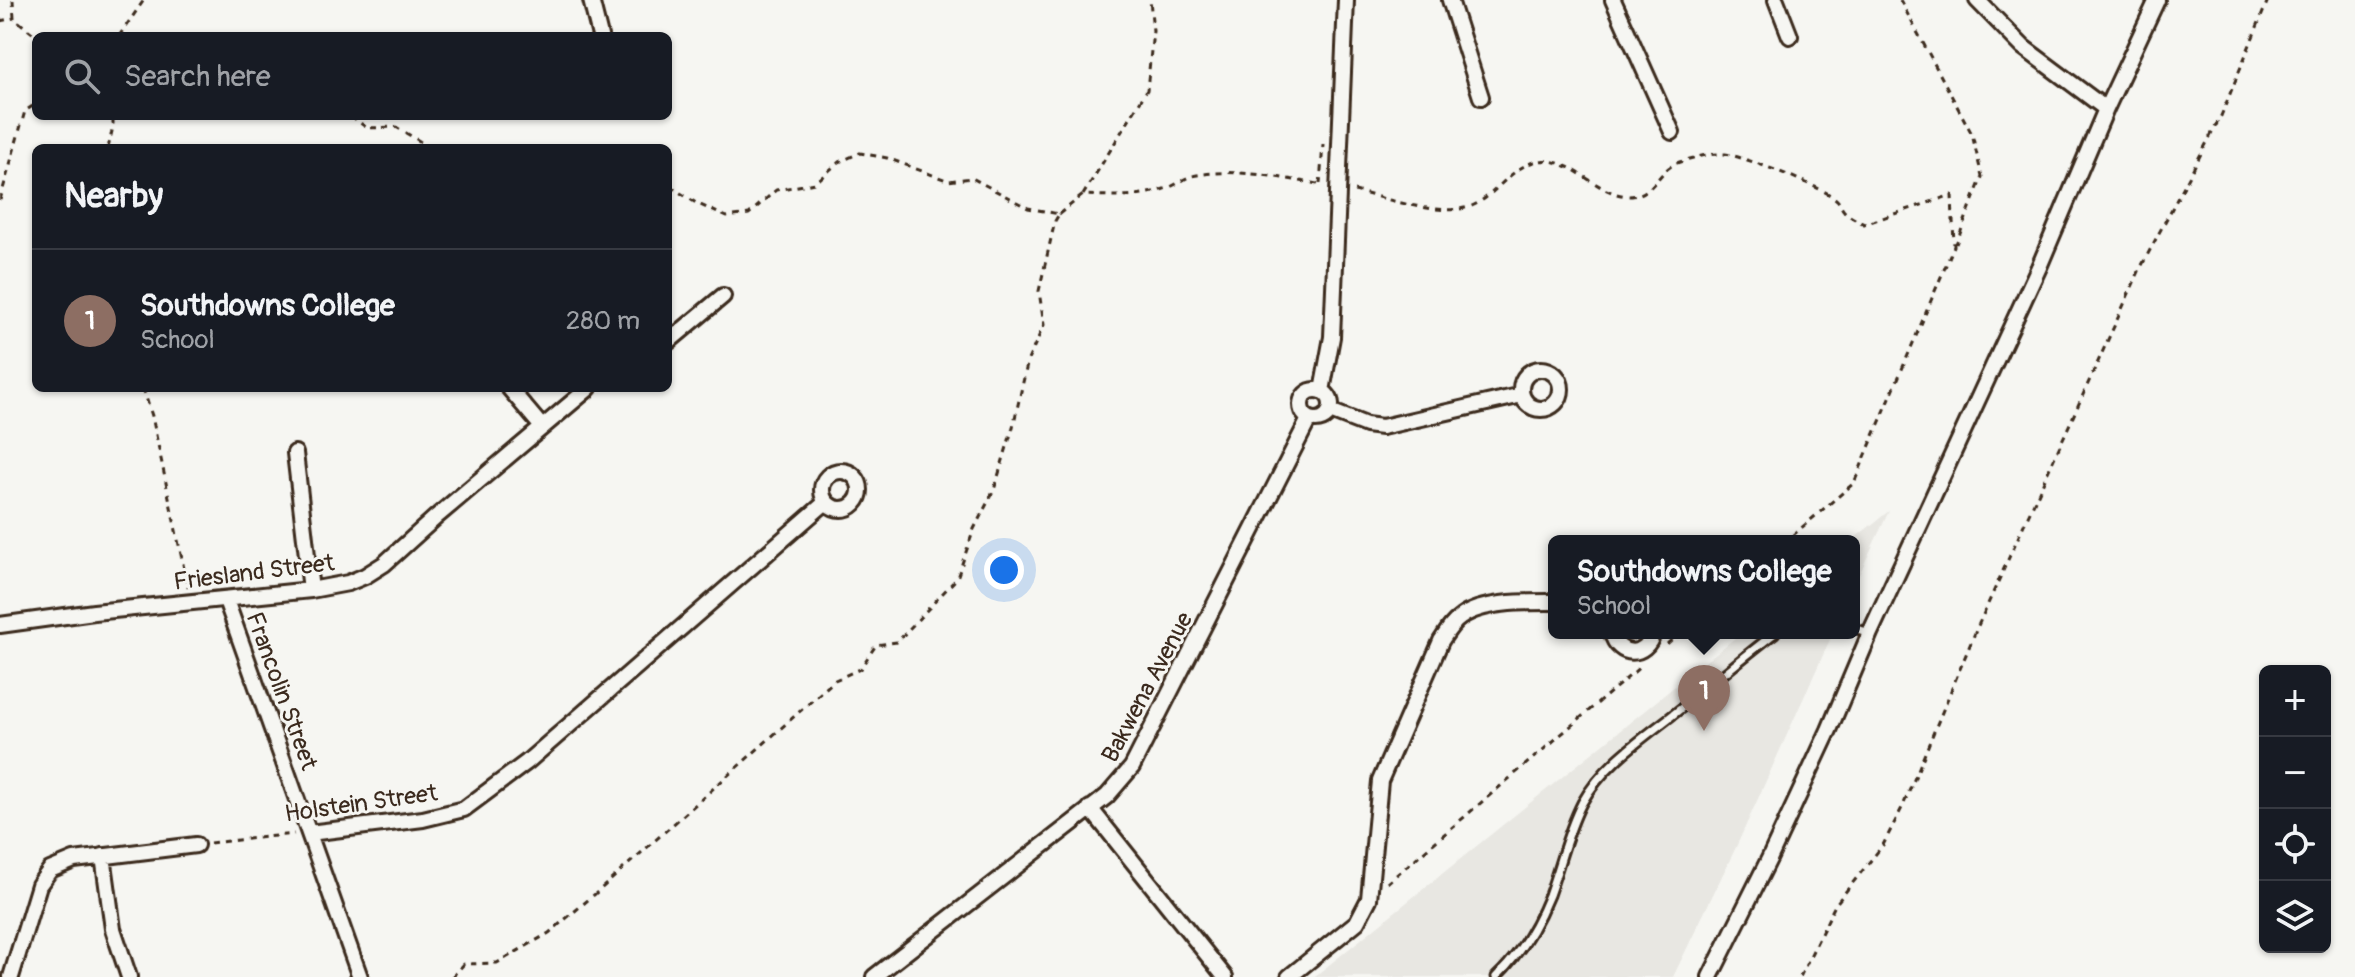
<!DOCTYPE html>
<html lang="en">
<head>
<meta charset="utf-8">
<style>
  body { margin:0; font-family:Pangolin,sans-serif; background:#20242c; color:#f1f3f6 }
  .controls { position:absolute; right:24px; bottom:24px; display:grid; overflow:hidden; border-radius:12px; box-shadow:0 2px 6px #0004 }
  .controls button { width:72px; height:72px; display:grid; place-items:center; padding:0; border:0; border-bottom:2px solid #363941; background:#171b24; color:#f1f3f6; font:40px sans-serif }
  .you { position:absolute; left:1004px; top:570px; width:28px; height:28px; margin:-20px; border:6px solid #fff; border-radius:50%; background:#1a73e8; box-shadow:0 0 0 12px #1a73e833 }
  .badge { display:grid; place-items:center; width:52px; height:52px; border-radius:50%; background:#ea580c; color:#fff; font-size:26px; font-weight:700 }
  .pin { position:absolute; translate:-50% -66px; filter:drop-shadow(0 2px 4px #0008) }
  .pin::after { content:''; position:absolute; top:42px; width:28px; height:24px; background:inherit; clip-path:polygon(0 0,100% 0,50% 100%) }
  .popup { position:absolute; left:1548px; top:535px; width:312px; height:104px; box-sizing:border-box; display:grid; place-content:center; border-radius:12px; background:#171b24; filter:drop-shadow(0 2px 6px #0005); font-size:26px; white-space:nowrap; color:#9ea1a6 }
  .popup b { font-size:30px; color:#f1f3f6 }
  .popup::after { content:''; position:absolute; left:50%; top:100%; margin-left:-16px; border:16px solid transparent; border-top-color:#171b24 }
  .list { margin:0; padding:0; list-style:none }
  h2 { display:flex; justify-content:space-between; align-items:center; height:104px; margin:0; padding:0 32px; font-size:34px }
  h2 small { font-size:26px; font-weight:400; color:#9ea1a6 }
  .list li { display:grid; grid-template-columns:52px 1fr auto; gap:24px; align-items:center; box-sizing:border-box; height:144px; padding:0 32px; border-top:2px solid #363941 }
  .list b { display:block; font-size:30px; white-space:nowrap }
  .list p { margin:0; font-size:26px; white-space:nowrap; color:#9ea1a6 }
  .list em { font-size:26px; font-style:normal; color:#9ea1a6 }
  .icon { flex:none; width:44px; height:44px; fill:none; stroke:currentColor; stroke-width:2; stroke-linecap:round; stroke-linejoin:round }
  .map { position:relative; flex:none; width:2355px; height:977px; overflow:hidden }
  .search { position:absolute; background:#171b24; box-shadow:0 2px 6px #0004; left:32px; top:32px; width:640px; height:88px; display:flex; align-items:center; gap:20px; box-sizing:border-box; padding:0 28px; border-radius:12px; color:#9ea1a6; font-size:30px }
  .panel { position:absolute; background:#171b24; box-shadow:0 2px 6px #0004; left:32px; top:144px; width:640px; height:248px; border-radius:12px }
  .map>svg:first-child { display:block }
  .built { fill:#e8e7e2 }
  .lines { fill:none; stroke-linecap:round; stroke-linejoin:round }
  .lane-casing { stroke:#3b2a1e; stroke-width:13 }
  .street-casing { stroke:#3b2a1e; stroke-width:20 }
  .path { stroke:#3b2a1e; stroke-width:3; stroke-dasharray:6 6; stroke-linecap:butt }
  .lane { stroke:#f6f6f2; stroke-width:7 }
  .street { stroke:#f6f6f2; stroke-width:14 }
  .labels { text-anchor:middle; stroke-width:6; stroke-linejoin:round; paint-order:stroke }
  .street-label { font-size:24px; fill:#3b2a1e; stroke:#f6f6f2 }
</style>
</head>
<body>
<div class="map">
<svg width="2355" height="977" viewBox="0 0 2355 977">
  <rect width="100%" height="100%" fill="#f6f6f2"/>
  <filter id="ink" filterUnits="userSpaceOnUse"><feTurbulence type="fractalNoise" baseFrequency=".0125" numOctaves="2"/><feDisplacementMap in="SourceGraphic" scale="16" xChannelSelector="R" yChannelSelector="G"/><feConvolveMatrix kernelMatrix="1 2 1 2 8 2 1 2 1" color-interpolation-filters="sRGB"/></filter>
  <g filter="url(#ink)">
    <path class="built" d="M 1889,511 L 1858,577 L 1854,586 L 1854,541 L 1851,541 Z
      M 1741,633 L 1833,633 L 1737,845 L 1673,977 L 1314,977 Z"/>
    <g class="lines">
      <defs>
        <path id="lane" d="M 1854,628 L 1870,633
          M 1496,977 C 1519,955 1537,925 1549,895 C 1560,865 1567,832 1582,803 C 1604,763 1644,738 1679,710 C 1711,685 1742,658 1775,633"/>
        <path id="street" d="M 591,0 L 600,36
          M 1450,0 L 1481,97
          M 1613,0 L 1672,132
          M 1776,0 L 1790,36
          M 1977,0 L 2023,47 L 2106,109
          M 668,342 L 723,296
          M1521 389a20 20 0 1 1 40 0a20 20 0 1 1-40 0Z
          M 509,388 L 542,427
          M1301 405a15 15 0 1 1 30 0a15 15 0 1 1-30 0Z
          M 1322,391 L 1332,337 L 1346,0
          M 1330,411 L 1366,425 L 1382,427 L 1522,395
          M 295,453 L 311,590
          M822 490a19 19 0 1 1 38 0a19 19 0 1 1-38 0Z
          M 226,600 L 360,977
          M 0,625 L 94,612 L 311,590 L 348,583 L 365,576 L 384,564 L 436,517 L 589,388
          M 1612,633 C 1618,658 1646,658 1653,633
          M 1090,808 L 1225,977
          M 309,833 L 423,819 L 464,809 L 527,762 L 826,502
          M 103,856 L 113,929 L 129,977
          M 11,977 L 39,885 L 50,870 L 74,860 L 196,845
          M 874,977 L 1107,796 L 1132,767 L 1309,419
          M 1289,977 L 1357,922 L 1369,899 L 1380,781 L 1441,641 C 1447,632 1452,623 1461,617 C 1483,601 1527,602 1554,602
          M 1710,977 L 1770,857 L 1829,730 L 1870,633 L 2039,267 L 2106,109 L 2157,0"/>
      </defs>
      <use href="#lane" class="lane-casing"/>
      <use href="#street" class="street-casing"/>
      <path class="path" d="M 13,0 L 14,18 L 36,36
        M 1900,0 L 1972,134 L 1982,177 L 1956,244
        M 0,21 L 14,18
        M 119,36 L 144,0
        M 351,116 L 367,128 L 396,127 L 431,148
        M 108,148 L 113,127 L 113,116
        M 1320,184 L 1323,144
        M 1354,191 C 1386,198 1444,219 1474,205 C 1497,194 1512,165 1539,161 C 1573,157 1596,195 1629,196 C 1654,196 1656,172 1677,163 C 1691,158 1710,153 1725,154 C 1742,156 1826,188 1837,200 C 1840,203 1841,208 1844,211 C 1848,216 1857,220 1864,224 L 1952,195 L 1954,246 L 1854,483 L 1786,541
        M 1083,195 L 1147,90 L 1153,31 L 1150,0
        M 0,200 L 25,111 L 36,104
        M 1059,214 L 1083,195 C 1113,196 1135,198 1164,189 C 1174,187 1182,179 1192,176 C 1235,167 1281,178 1323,185
        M 143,388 L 152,416 L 188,588
        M 1667,644 L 1679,633
        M 210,843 L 294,834
        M 1387,883 L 1640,667
        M 452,977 L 464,964 L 497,963 L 549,933 L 595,894 L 835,680 L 860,669 L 876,645 L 897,642 L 957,578 L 974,529 L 994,490 L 1013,427 L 1028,360 L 1044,325 L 1039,291 L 1055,221 L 1059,214 L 1028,208 L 972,178 L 949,181 L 887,158 L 860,153 L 839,162 L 815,183 L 776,190 L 749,214 L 727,217 L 696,203 L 668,185
        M 1800,977 L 1835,905 L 1883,845 L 1903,806 L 1977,628 L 2141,267 L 2221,116 L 2268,0"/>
      <use href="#lane" class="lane"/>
      <use href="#street" class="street"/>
    </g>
  </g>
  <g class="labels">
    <g class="street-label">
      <text transform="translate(254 572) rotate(-7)" y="8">Friesland Street</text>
      <text transform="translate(1147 687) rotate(-62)" y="8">Bakwena Avenue</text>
      <text transform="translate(282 691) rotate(70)" y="8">Francolin Street</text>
      <text transform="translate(361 803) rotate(-8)" y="8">Holstein Street</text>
    </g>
  </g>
</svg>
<div class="controls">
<button>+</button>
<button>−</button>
<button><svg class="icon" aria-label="locate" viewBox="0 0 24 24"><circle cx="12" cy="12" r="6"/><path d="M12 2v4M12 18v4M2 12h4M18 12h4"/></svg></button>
<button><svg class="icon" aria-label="layers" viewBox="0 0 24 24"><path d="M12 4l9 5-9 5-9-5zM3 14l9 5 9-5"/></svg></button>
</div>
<div class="you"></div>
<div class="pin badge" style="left:1704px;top:731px;background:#8d6e63">1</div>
<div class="popup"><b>Southdowns College</b>School</div>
<div class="search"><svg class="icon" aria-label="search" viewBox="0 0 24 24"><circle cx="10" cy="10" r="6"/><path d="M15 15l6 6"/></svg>Search here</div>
<section class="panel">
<h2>Nearby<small></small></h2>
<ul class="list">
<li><span class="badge" style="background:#8d6e63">1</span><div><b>Southdowns College</b><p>School</p></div><em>280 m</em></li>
</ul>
</section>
</div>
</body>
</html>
